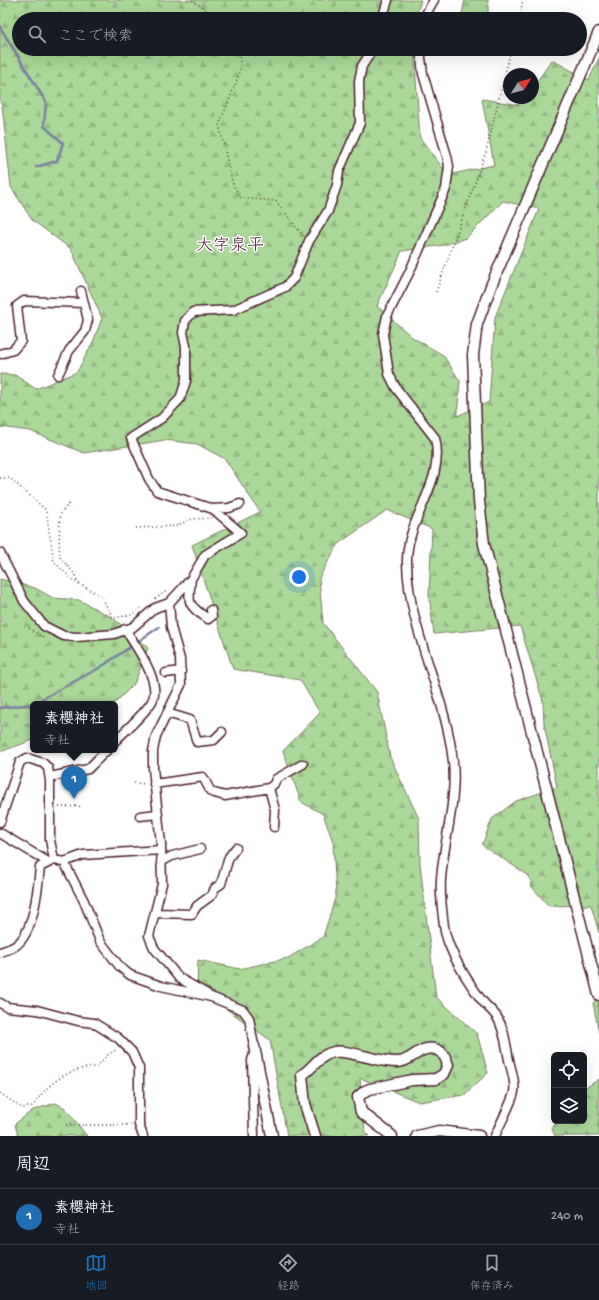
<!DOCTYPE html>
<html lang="ja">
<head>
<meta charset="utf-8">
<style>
  body { margin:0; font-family:"Gochi Hand","Klee One",sans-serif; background:#242831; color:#f1f3f6 }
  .controls { position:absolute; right:12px; bottom:12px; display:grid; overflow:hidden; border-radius:6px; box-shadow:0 4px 16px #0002 }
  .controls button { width:36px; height:36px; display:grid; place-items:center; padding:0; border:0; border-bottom:1px solid #363941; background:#171b24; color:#f1f3f6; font:20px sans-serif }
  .compass { position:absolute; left:503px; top:68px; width:36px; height:36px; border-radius:50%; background:#171b24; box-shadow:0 4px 16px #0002; rotate:53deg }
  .you { position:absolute; left:299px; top:577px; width:14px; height:14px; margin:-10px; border:3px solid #fff; border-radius:50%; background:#1a73e8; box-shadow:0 0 0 6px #1a73e833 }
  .badge { display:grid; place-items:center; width:26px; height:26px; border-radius:50%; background:#1f6fb2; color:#fff; font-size:13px; font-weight:700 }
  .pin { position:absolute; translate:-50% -33px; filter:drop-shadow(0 1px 2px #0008) }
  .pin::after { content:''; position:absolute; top:21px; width:14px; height:12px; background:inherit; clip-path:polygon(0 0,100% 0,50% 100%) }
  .popup { position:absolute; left:30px; top:701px; width:88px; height:52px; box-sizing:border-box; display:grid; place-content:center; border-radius:6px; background:#171b24; filter:drop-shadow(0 1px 3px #0005); font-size:13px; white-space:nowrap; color:#9ea1a6 }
  .popup b { font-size:15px; color:#f1f3f6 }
  .popup::after { content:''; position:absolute; left:50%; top:100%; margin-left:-8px; border:8px solid transparent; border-top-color:#171b24 }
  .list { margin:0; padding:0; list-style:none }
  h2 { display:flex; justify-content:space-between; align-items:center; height:52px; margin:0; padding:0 16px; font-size:17px }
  h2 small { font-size:13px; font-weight:400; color:#9ea1a6 }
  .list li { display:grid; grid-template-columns:26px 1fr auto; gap:12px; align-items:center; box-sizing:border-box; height:56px; padding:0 16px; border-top:1px solid #363941 }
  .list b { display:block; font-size:15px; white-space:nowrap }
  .list p { margin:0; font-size:13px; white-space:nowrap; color:#9ea1a6 }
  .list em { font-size:13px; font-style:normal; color:#9ea1a6 }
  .icon { flex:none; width:22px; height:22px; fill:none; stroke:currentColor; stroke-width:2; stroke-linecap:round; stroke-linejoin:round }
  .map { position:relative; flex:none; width:599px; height:1136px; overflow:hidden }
  .search { position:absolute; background:#171b24; box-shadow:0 4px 16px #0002; left:12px; right:12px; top:12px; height:44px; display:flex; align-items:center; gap:10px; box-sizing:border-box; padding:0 14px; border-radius:22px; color:#9ea1a6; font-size:15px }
  .sheet { height:108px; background:#171b24 }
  nav { display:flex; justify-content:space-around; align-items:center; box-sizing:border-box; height:56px; border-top:1px solid #363941; background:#171b24; font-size:11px; color:#9ea1a6 }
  nav a { display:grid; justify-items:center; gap:2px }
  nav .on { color:#1f6fb2 }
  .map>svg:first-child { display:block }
  .forest { fill:url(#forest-firs); stroke:#7a7c62; fill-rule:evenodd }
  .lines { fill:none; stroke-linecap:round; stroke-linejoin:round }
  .stream { stroke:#7982a2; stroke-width:2.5 }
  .minor-casing { stroke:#4a1f2b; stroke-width:11 }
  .tertiary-casing { stroke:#4a1f2b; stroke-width:13 }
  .path { stroke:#4a1f2b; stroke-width:1.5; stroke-dasharray:1 3; stroke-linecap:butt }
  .minor { stroke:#fff; stroke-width:8 }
  .tertiary { stroke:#fff; stroke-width:10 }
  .labels { text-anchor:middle; stroke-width:3; stroke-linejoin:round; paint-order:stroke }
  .quarter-label { font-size:17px; fill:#4a1f2b; stroke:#fff }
</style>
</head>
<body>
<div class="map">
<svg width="599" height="1136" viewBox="0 0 599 1136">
  <defs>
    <pattern id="forest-firs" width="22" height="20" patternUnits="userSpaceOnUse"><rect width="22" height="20" fill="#aad898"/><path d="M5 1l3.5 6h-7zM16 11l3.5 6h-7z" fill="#94b983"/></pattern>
  </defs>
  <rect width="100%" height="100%" fill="#fff"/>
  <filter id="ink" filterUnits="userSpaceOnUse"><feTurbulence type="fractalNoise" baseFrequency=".025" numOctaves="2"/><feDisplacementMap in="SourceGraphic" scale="8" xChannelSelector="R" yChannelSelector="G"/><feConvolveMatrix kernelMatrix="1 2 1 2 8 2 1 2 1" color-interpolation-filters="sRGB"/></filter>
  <g filter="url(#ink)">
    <path class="forest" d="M 0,0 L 421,0 L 415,19 L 19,19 L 19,49 L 414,49 L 420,138 L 448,175 L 494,165 L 482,99 L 520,105 L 525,98 L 533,98 L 533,87 L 552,60 L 589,80 L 599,58 L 599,933 L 591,905 L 549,906 L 532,887 L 529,876 L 482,845 L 492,819 L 516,801 L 557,787 L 544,724 L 543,701 L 520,626 L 434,634 L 429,595 L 432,529 L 387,510 L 338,544 L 319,578 L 323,623 L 377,692 L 390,757 L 419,819 L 420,864 L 436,997 L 477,1034 L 488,1073 L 464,1095 L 419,1102 L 360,1078 L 365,1132 L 369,1136 L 287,1136 L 270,1040 L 197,988 L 198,960 L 240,969 L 288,958 L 323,937 L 336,895 L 333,842 L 323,814 L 301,802 L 283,751 L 320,713 L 300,680 L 233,669 L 192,545 L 260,512 L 225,459 L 197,444 L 165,440 L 84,453 L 30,431 L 0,427 L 0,374 L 15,375 L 36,389 L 77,372 L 93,342 L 102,318 L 71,249 L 32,220 L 11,187 L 2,105 L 0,102 ZM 503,201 L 539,209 L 495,317 L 489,402 L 457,416 L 460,381 L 443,355 L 412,337 L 377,306 L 402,251 L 444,245 L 466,238 Z
      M 465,0 L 488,0 L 488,12 L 486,19 L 461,19 Z
      M 0,579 L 35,588 L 53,598 L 79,600 L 113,618 L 148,648 L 134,684 L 114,704 L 33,704 L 33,740 L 0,752 Z
      M 599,996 L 599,1033 L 593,1003 Z
      M 599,1079 L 599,1136 L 555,1136 L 552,1129 L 557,1121 L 584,1121 L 584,1089 Z
      M 56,1103 L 65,1108 L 87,1136 L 18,1136 L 15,1124 L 33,1110 Z"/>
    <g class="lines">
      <path class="stream" d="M 0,27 L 46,102 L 44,126 L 63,143 L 57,161 L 36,167
        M 0,708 L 33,704 L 101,667 L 159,627"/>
      <defs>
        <path id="minor" d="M 382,19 L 388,0
          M 423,19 L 434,0
          M 420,49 L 423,74 L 447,156 L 449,166 L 446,189 L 409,273 L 387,316 L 383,334 L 389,374 L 396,388 L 435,438 C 446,482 406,518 407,562 C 408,631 446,693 453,762 C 457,801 444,840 441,879 C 440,894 442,911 444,926 C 447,949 467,980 480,998 C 485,1005 492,1010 497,1017 C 505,1030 506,1046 509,1060 C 511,1070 516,1082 514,1092 C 513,1100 499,1126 495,1136
          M 0,354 L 13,350 L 21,341 L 17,306 L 24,301 L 84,303
          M 58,375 L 69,351 L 85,331 L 88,320 L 81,291
          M 213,509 L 229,508 L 240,504
          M 0,553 L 24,601 L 44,626 L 64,636 L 77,637 L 114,634 L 133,627 L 155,608 L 169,603 L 191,579 L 205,555 L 241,533 L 213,509 L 157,491 L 149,479 L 131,438 L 162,418 L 180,399 L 186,381 L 186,346 L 183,333 L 185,321 L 193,312 L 233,310 L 285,287 L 294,278 L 309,241 L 328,211 L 337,185 L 339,171 L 360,123 L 359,81 L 362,66 L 373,49
          M 191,579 C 188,605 187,604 208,619 L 212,616 L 211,610
          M 169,603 L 171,627 L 180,659 L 181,685 L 156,736 L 153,751 L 153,768 L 161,844 L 162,884 L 149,936 L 154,948 L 179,978 L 207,994
          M 166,673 L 181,671
          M 167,713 L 190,720 L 197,742 L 214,740 L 222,732
          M 115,741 C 127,729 142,716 151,703 C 164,684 135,645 125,629
          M 50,777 L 88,769 L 107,750
          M 154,784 L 203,777 L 211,792 L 225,796 L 269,788 L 275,810 L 274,827
          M 269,788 L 274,784 L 276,779 L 303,764
          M 140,816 L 157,814
          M 0,822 L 20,762 L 27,758 L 43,763 L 48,768 L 50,781 L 50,840 L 54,860 L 64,862 L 84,901 L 100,941 L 120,967 L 130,975 L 161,986 L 211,997 L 243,1010 L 249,1018 L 254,1046
          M 0,833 L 48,862
          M 64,862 L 83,855 L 161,850
          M 161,862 L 172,856 L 200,849
          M 156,913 L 192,914 L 197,906 L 212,895 L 215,888 L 221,884 L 229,857 L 236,848
          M 0,952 C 5,950 11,949 15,946 C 34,934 38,888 40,867 L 54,860
          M 0,1003 L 7,1007 L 37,1010 L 78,1021 L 94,1023 L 118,1038 L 132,1052 L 139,1068 L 139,1125 L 143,1136
          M 254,1136 L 252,1060 L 254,1054"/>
        <path id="tertiary" d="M 599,32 L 491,286 L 477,324 L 473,355 L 479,501 L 484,544 L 599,995
          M 254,1046 L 272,1136
          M 315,1136 L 305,1104 L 302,1075 C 314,1067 319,1055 334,1052 C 348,1049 380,1063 398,1062 C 411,1062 420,1045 435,1049 C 443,1051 446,1058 448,1065 L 444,1074 L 436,1079 L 412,1080 L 370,1089 L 365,1091 L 358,1097 L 361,1112 L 392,1136
          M 417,1136 L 439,1131 L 479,1136"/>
      </defs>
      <use href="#minor" class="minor-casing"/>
      <use href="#tertiary" class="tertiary-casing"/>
      <path class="path" d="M 192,0 L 219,19
        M 519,19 L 523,0
        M 238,49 L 241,66 L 236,83 L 219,125 L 233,185 L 241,198 L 276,201 L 303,236
        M 436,292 L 486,152 L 511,49
        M 0,478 L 10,478 L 46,510 L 54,562 L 74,581 L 101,596 L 113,618 L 131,615 L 141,608
        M 69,504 C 66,507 62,511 61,514 C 59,517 59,554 60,557 L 76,576 L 78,583
        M 136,528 L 176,526 L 192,519 L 211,518
        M 155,599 L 165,592 L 167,594
        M 29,628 L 42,637 L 45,635
        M 134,783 L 146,784
        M 59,807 L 83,806
        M 0,1093 L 22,1108 L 33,1106 C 47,1083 70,1067 97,1067 L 106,1056 L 117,1049
        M 66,1125 L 131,1125"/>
      <use href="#minor" class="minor"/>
      <use href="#tertiary" class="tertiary"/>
    </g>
  </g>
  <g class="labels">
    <g class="quarter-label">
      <text x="230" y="250">大字泉平</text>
    </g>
  </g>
</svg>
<div class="controls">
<button><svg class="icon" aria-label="locate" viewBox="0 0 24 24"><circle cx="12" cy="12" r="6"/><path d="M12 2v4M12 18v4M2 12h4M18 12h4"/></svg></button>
<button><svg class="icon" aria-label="layers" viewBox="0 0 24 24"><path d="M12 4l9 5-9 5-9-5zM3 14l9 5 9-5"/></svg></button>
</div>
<svg class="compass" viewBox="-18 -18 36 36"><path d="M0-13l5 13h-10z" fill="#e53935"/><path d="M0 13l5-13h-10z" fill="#9ea1a6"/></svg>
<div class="you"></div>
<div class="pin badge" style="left:74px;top:799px">1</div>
<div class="popup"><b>素櫻神社</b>寺社</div>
<div class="search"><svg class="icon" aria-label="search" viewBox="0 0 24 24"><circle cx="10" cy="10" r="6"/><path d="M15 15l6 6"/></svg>ここで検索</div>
</div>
<section class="sheet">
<h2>周辺<small></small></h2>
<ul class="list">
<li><span class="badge">1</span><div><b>素櫻神社</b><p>寺社</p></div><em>240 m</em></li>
</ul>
</section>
<nav>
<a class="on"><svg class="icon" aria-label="map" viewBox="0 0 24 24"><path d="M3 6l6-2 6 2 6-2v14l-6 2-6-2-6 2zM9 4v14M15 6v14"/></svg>地図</a>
<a><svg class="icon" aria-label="directions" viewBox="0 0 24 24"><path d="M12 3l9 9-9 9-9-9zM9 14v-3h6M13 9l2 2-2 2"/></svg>経路</a>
<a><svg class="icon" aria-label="saved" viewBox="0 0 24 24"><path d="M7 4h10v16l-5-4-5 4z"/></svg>保存済み</a>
</nav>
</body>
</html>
